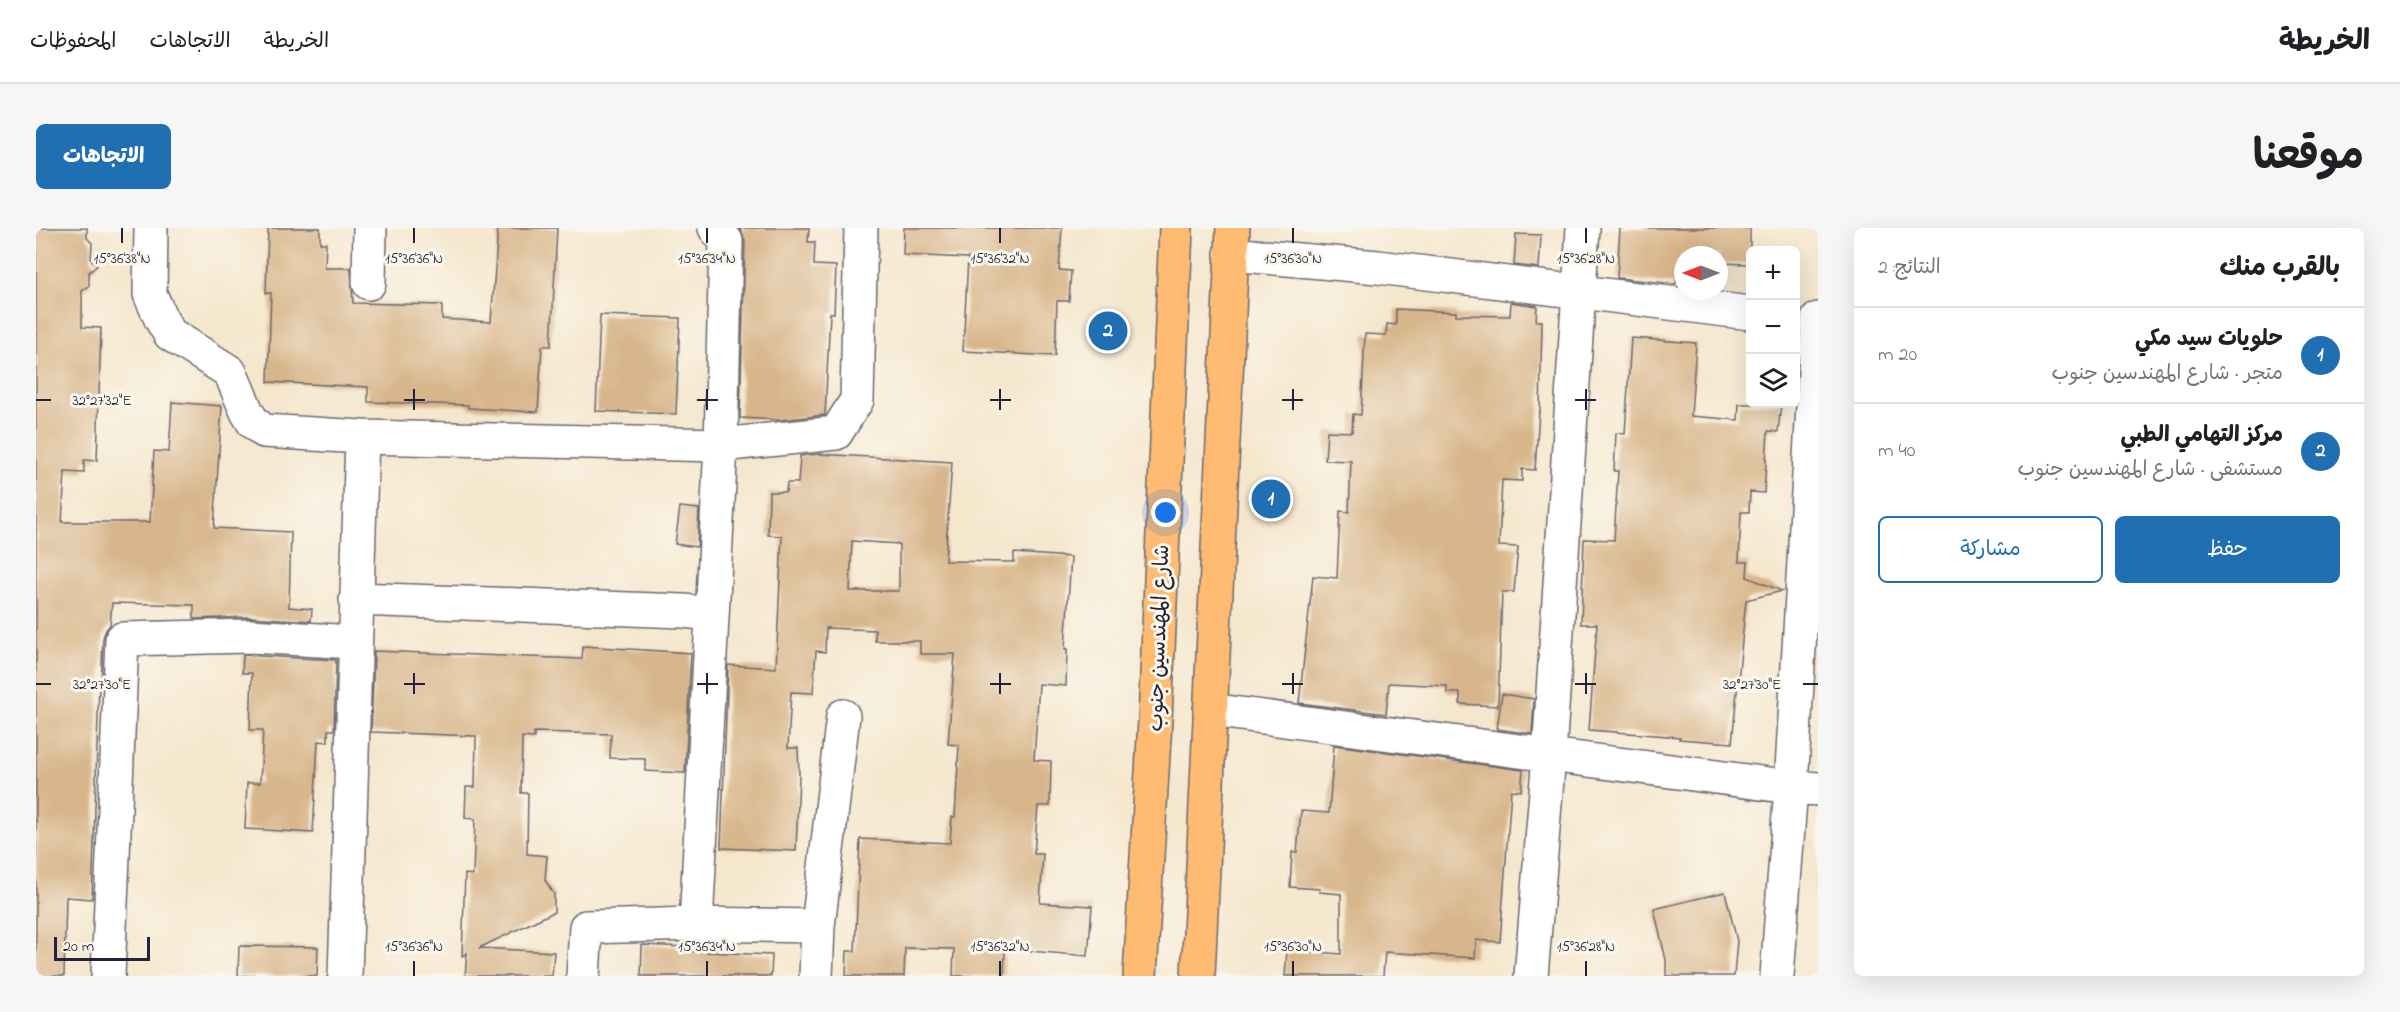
<!DOCTYPE html>
<html lang="ar">
<head>
<meta charset="utf-8">
<style>
  body { margin:0; font-family:"Indie Flower","Playpen Sans Arabic",sans-serif; background:#f6f6f6; color:#202124; direction:rtl }
  .controls { position:absolute; right:18px; top:18px; display:grid; overflow:hidden; border-radius:9px; box-shadow:0 6px 24px #0002 }
  .controls button { width:54px; height:54px; display:grid; place-items:center; padding:0; border:0; border-bottom:2px solid #e0e0e0; background:#fff; color:#202124; font:30px sans-serif }
  .compass { position:absolute; left:1638px; top:18px; width:54px; height:54px; border-radius:50%; background:#fff; box-shadow:0 6px 24px #0002; rotate:270deg }
  .scale { position:absolute; left:18px; bottom:15px; width:96px; box-sizing:border-box; padding-left:6px; border:3px solid #22223b; border-top:0; font-size:16px; line-height:21px; white-space:nowrap; color:#22223b; -webkit-text-stroke:4px #fbf7ec; paint-order:stroke }
  .you { position:absolute; left:1130px; top:285px; width:21px; height:21px; margin:-15px; border:4px solid #fff; border-radius:50%; background:#1a73e8; box-shadow:0 0 0 9px #1a73e833 }
  .badge { display:grid; place-items:center; width:39px; height:39px; border-radius:50%; background:#1f6fb2; color:#fff; font-size:20px; font-weight:700 }
  .pin { position:absolute; translate:-50% -50%; border:3px solid #fff; box-shadow:0 2px 6px #0006 }
  .list { margin:0; padding:0; list-style:none }
  h2 { display:flex; justify-content:space-between; align-items:center; height:78px; margin:0; padding:0 24px; font-size:26px }
  h2 small { font-size:20px; font-weight:400; color:#757577 }
  .list li { display:grid; grid-template-columns:39px 1fr auto; gap:18px; align-items:center; box-sizing:border-box; height:96px; padding:0 24px; border-top:2px solid #e0e0e0 }
  .list b { display:block; font-size:22px; white-space:nowrap }
  .list p { margin:0; font-size:20px; white-space:nowrap; color:#757577 }
  .list em { font-size:20px; font-style:normal; color:#757577 }
  .actions { display:flex; gap:12px; padding:18px 24px }
  .actions a { flex:1; padding:14px 0; border:2px solid #1f6fb2; border-radius:9px; text-align:center; font-size:21px; color:#1f6fb2 }
  .actions .main { background:#1f6fb2; color:#fff }
  .icon { flex:none; width:33px; height:33px; fill:none; stroke:currentColor; stroke-width:2; stroke-linecap:round; stroke-linejoin:round }
  .map { position:relative; flex:none; width:1782px; height:748px; overflow:hidden; direction:ltr; border-radius:9px }
  header { display:flex; align-items:center; gap:36px; box-sizing:border-box; height:84px; padding:0 30px; background:#fff; border-bottom:2px solid #e0e0e0 }
  header strong { font-size:28px }
  nav { display:flex; gap:33px; margin-inline-start:auto; font-size:21px }
  .intro { display:flex; align-items:center; justify-content:space-between; box-sizing:border-box; height:144px; padding:0 36px }
  h1 { margin:0; font-size:42px }
  .button { padding:15px 27px; border-radius:9px; background:#1f6fb2; color:#fff; font-size:21px; font-weight:700 }
  main { display:flex; gap:36px; padding:0 36px }
  aside { flex:1; background:#fff; border-radius:9px; box-shadow:0 6px 24px #0002 }
  .map>svg:first-child { display:block }
  .building { fill:#d8b68b; fill-rule:evenodd }
  .lines { fill:none; stroke-linecap:round; stroke-linejoin:round }
  .minor-casing { stroke:#6c676e; stroke-width:36 }
  .trunk-casing { stroke:#6c676e; stroke-width:36 }
  .minor { stroke:#fff; stroke-width:33 }
  .trunk { stroke:#febb71; stroke-width:33 }
  .ticks { fill:none; stroke:#22223b; stroke-width:2 }
  .labels { text-anchor:middle; stroke-width:6; stroke-linejoin:round; paint-order:stroke }
  .street-label { font-size:21px; fill:#22223b; stroke:#fbf7ec }
  .ticks-label { font-size:15px; text-anchor:middle; fill:#22223b; stroke:#fbf7ec; stroke-width:6; stroke-linejoin:round; paint-order:stroke }
</style>
</head>
<body>
<header>
<strong>الخريطة</strong>
<nav><a>الخريطة</a><a>الاتجاهات</a><a>المحفوظات</a></nav>
</header>
<div class="intro"><h1>موقعنا</h1><a class="button">الاتجاهات</a></div>
<main>
<aside>
<h2>بالقرب منك<small>النتائج: 2</small></h2>
<ul class="list">
<li><span class="badge">1</span><div><b>حلويات سيد مكي</b><p>متجر · شارع المهندسين جنوب</p></div><em>20 m</em></li>
<li><span class="badge">2</span><div><b>مركز التهامي الطبي</b><p>مستشفى · شارع المهندسين جنوب</p></div><em>40 m</em></li>
</ul>
<div class="actions"><a class="main">حفظ</a><a>مشاركة</a></div>
</aside>
<div class="map">
<svg width="1782" height="748" viewBox="0 0 1782 748">
  <rect width="100%" height="100%" fill="#fbf7ec"/>
  <filter id="ink" filterUnits="userSpaceOnUse"><feTurbulence type="fractalNoise" baseFrequency=".0167" numOctaves="2"/><feDisplacementMap in="SourceGraphic" scale="12" xChannelSelector="R" yChannelSelector="G"/><feConvolveMatrix kernelMatrix="1 2 1 2 8 2 1 2 1" color-interpolation-filters="sRGB"/></filter>
  <filter id="wash" filterUnits="userSpaceOnUse"><feTurbulence type="fractalNoise" baseFrequency=".008" numOctaves="4" result="noise"/><feDisplacementMap in="SourceGraphic" scale="24" xChannelSelector="R" yChannelSelector="G"/><feGaussianBlur stdDeviation="1.35" result="paint"/><feColorMatrix in="noise" values="0 0 0 0 0 0 0 0 0 0 0 0 0 0 0 0 0 1.4 0 .05"/><feComposite in="paint" operator="in"/></filter>
  <g filter="url(#wash)">
    <rect width="100%" height="100%" fill="#f5e7ce"/>
    <g id="blocks">
      <path class="building" d="M 0,0 L 51,0 L 51,10 L 56,15 L 55,31 L 61,38 L 53,44 L 53,58 L 46,63 L 46,99 L 65,100 L 61,233 L 48,232 L 48,245 L 29,244 L 26,294 L 114,294 L 118,223 L 133,224 L 136,174 L 186,178 L 178,300 L 255,304 L 253,379 L 276,381 L 275,393 L 214,389 L 158,391 L 158,377 L 76,375 L 74,397 L 70,402 L 67,410 L 65,458 L 63,458 L 56,671 L 30,669 L 28,748 L 0,748 Z
        M 232,0 L 284,0 L 284,15 L 290,15 L 289,40 L 315,40 L 317,75 L 406,77 L 406,91 L 455,94 L 462,0 L 521,0 L 515,118 L 506,118 L 502,184 L 432,180 L 432,177 L 332,174 L 332,159 L 232,154 L 235,65 L 230,65 Z
        M 704,0 L 773,0 L 772,14 L 779,14 L 778,37 L 800,38 L 798,85 L 794,85 L 789,187 L 744,192 L 704,190 L 709,13 Z
        M 868,0 L 1026,0 L 1023,42 L 1035,43 L 1033,73 L 1021,73 L 1019,128 L 927,123 L 932,30 L 867,27 Z
        M 1584,0 L 1714,0 L 1714,36 L 1683,35 L 1683,27 L 1647,27 L 1647,34 L 1642,34 L 1640,56 L 1581,50 Z
        M 1480,6 L 1505,7 L 1503,40 L 1478,37 Z
        M 1475,74 L 1501,78 L 1500,93 L 1506,93 L 1504,184 L 1503,184 L 1499,242 L 1486,241 L 1486,253 L 1466,252 L 1463,318 L 1482,319 L 1478,364 L 1466,364 L 1462,478 L 1424,476 L 1424,465 L 1411,465 L 1411,458 L 1353,455 L 1350,486 L 1263,475 L 1277,348 L 1301,350 L 1304,283 L 1313,284 L 1315,233 L 1289,232 L 1291,203 L 1316,204 L 1317,186 L 1325,187 L 1329,106 L 1350,107 L 1351,96 L 1360,97 L 1360,81 L 1420,84 L 1420,87 L 1474,88 Z
        M 564,87 L 644,90 L 640,186 L 560,183 Z
        M 1595,110 L 1660,115 L 1655,188 L 1702,192 L 1703,176 L 1745,176 L 1742,204 L 1732,203 L 1728,265 L 1714,264 L 1713,284 L 1705,284 L 1703,334 L 1712,334 L 1711,349 L 1746,363 L 1710,372 L 1696,515 L 1643,511 L 1644,509 L 1553,502 L 1561,396 L 1545,396 L 1548,311 L 1578,312 L 1582,243 L 1578,243 L 1580,205 L 1589,206 Z
        M 783,226 L 916,234 L 909,333 L 978,334 L 978,325 L 1035,329 L 1029,421 L 1031,421 L 1030,458 L 1003,456 L 998,532 L 1015,533 L 1014,578 L 1002,578 L 998,626 L 1007,626 L 1004,675 L 1056,678 L 1052,728 L 969,721 L 968,748 L 917,748 L 918,721 L 869,720 L 868,748 L 810,748 L 811,723 L 819,723 L 824,611 L 914,615 L 916,589 L 919,589 L 923,517 L 912,516 L 919,426 L 884,426 L 884,413 L 839,413 L 839,402 L 790,400 L 789,424 L 780,423 L 777,465 L 755,464 L 752,520 L 762,520 L 763,546 L 760,623 L 685,620 L 692,437 L 740,440 L 746,308 L 732,307 L 733,264 L 750,264 L 751,255 L 762,255 L 764,228 ZM 816,313 L 863,316 L 863,363 L 814,363 Z
        M 644,279 L 663,281 L 661,319 L 639,316 Z
        M 547,418 L 655,425 L 649,545 L 609,543 L 609,531 L 574,530 L 575,506 L 498,504 L 498,510 L 486,509 L 485,565 L 492,565 L 491,626 L 511,628 L 509,652 L 518,666 L 518,684 L 443,720 L 518,724 L 516,748 L 429,748 L 431,725 L 426,728 L 429,646 L 437,647 L 439,591 L 429,590 L 430,559 L 439,559 L 440,508 L 335,504 L 338,423 L 546,431 Z
        M 207,427 L 300,432 L 298,502 L 292,502 L 292,514 L 282,513 L 277,605 L 209,601 L 211,555 L 224,555 L 227,502 L 214,502 L 216,445 L 206,445 Z
        M 1466,466 L 1498,471 L 1496,506 L 1461,501 Z
        M 1298,517 L 1487,542 L 1485,563 L 1475,562 L 1464,714 L 1440,712 L 1439,730 L 1349,724 L 1347,748 L 1249,748 L 1251,722 L 1305,726 L 1305,666 L 1283,664 L 1284,661 L 1254,659 L 1256,624 L 1261,624 L 1265,583 L 1293,585 Z
        M 1689,664 L 1701,713 L 1698,748 L 1630,748 L 1630,732 L 1618,681 Z
        M 606,717 L 650,719 L 650,723 L 736,727 L 735,748 L 605,748 Z
        M 203,718 L 282,719 L 281,748 L 202,748 Z"/>
    </g>
  </g>
  <g filter="url(#ink)">
    <use href="#blocks" fill-opacity="0" stroke="#6c676e" stroke-width="1.5"/>
    <g class="lines">
      <defs>
        <path id="minor" d="M 115,0 L 114,66 L 125,91 L 134,106 L 194,144 L 211,184 L 217,194 L 228,203 L 326,209 L 685,217 L 660,696
          M 679,0 L 690,13 L 685,217 L 800,205 L 821,172 L 825,0
          M 1195,26 L 1342,39 L 1714,85
          M 333,55 L 334,0
          M 320,371 L 647,383 L 676,386
          M 1174,482 L 1755,559 L 1782,561
          M 72,748 L 86,411 L 214,408 L 318,414
          M 309,748 L 326,209
          M 547,748 L 550,699 L 660,696 L 782,698 L 807,488
          M 780,748 L 782,698
          M 1495,748 L 1513,527 L 1547,0
          M 1741,748 L 1755,559 L 1782,91"/>
        <path id="trunk" d="M 1104,748 L 1119,493 L 1140,0
          M 1162,748 L 1197,0"/>
      </defs>
      <use href="#minor" class="minor-casing"/>
      <use href="#trunk" class="trunk-casing"/>
      <use href="#minor" class="minor"/>
      <use href="#trunk" class="trunk"/>
    </g>
  </g>
  <path class="ticks" d="M 86,0 L 86,15M 378,0 L 378,15M 671,0 L 671,15M 964,0 L 964,15M 1257,0 L 1257,15M 1550,0 L 1550,15M 378,161 L 378,182M 671,161 L 671,182M 964,161 L 964,182M 1257,161 L 1257,182M 1550,161 L 1550,182M 0,172 L 15,172M 368,172 L 389,172M 661,172 L 682,172M 954,172 L 975,172M 1246,172 L 1267,172M 1539,172 L 1560,172M 378,445 L 378,466M 671,445 L 671,466M 964,445 L 964,466M 1257,445 L 1257,466M 1550,445 L 1550,466M 0,456 L 15,456M 368,456 L 389,456M 661,456 L 682,456M 954,456 L 975,456M 1246,456 L 1267,456M 1539,456 L 1560,456M 1767,456 L 1782,456M 378,733 L 378,748M 671,733 L 671,748M 964,733 L 964,748M 1257,733 L 1257,748M 1550,733 L 1550,748"/>
  <g class="labels">
    <g class="street-label">
      <text transform="translate(1122 410) rotate(-88)" y="7">شارع المهندسين جنوب</text>
    </g>
  </g>
  <g class="ticks-label">
    <text x="86" y="35">15°36'38"N</text>
    <text x="378" y="35">15°36'36"N</text>
    <text x="671" y="35">15°36'34"N</text>
    <text x="964" y="35">15°36'32"N</text>
    <text x="1257" y="35">15°36'30"N</text>
    <text x="1550" y="35">15°36'28"N</text>
    <text x="66" y="177">32°27'32"E</text>
    <text x="1716" y="461">32°27'30"E</text>
    <text x="66" y="461">32°27'30"E</text>
    <text x="378" y="723">15°36'36"N</text>
    <text x="671" y="723">15°36'34"N</text>
    <text x="964" y="723">15°36'32"N</text>
    <text x="1257" y="723">15°36'30"N</text>
    <text x="1550" y="723">15°36'28"N</text>
  </g>
</svg>
<div class="controls">
<button>+</button>
<button>−</button>
<button><svg class="icon" aria-label="layers" viewBox="0 0 24 24"><path d="M12 4l9 5-9 5-9-5zM3 14l9 5 9-5"/></svg></button>
</div>
<svg class="compass" viewBox="-18 -18 36 36"><path d="M0-13l5 13h-10z" fill="#e53935"/><path d="M0 13l5-13h-10z" fill="#757577"/></svg>
<div class="scale">20 m</div>
<div class="you"></div>
<div class="pin badge" style="left:1235px;top:271px">1</div>
<div class="pin badge" style="left:1072px;top:103px">2</div>
</div>
</main>
</body>
</html>
